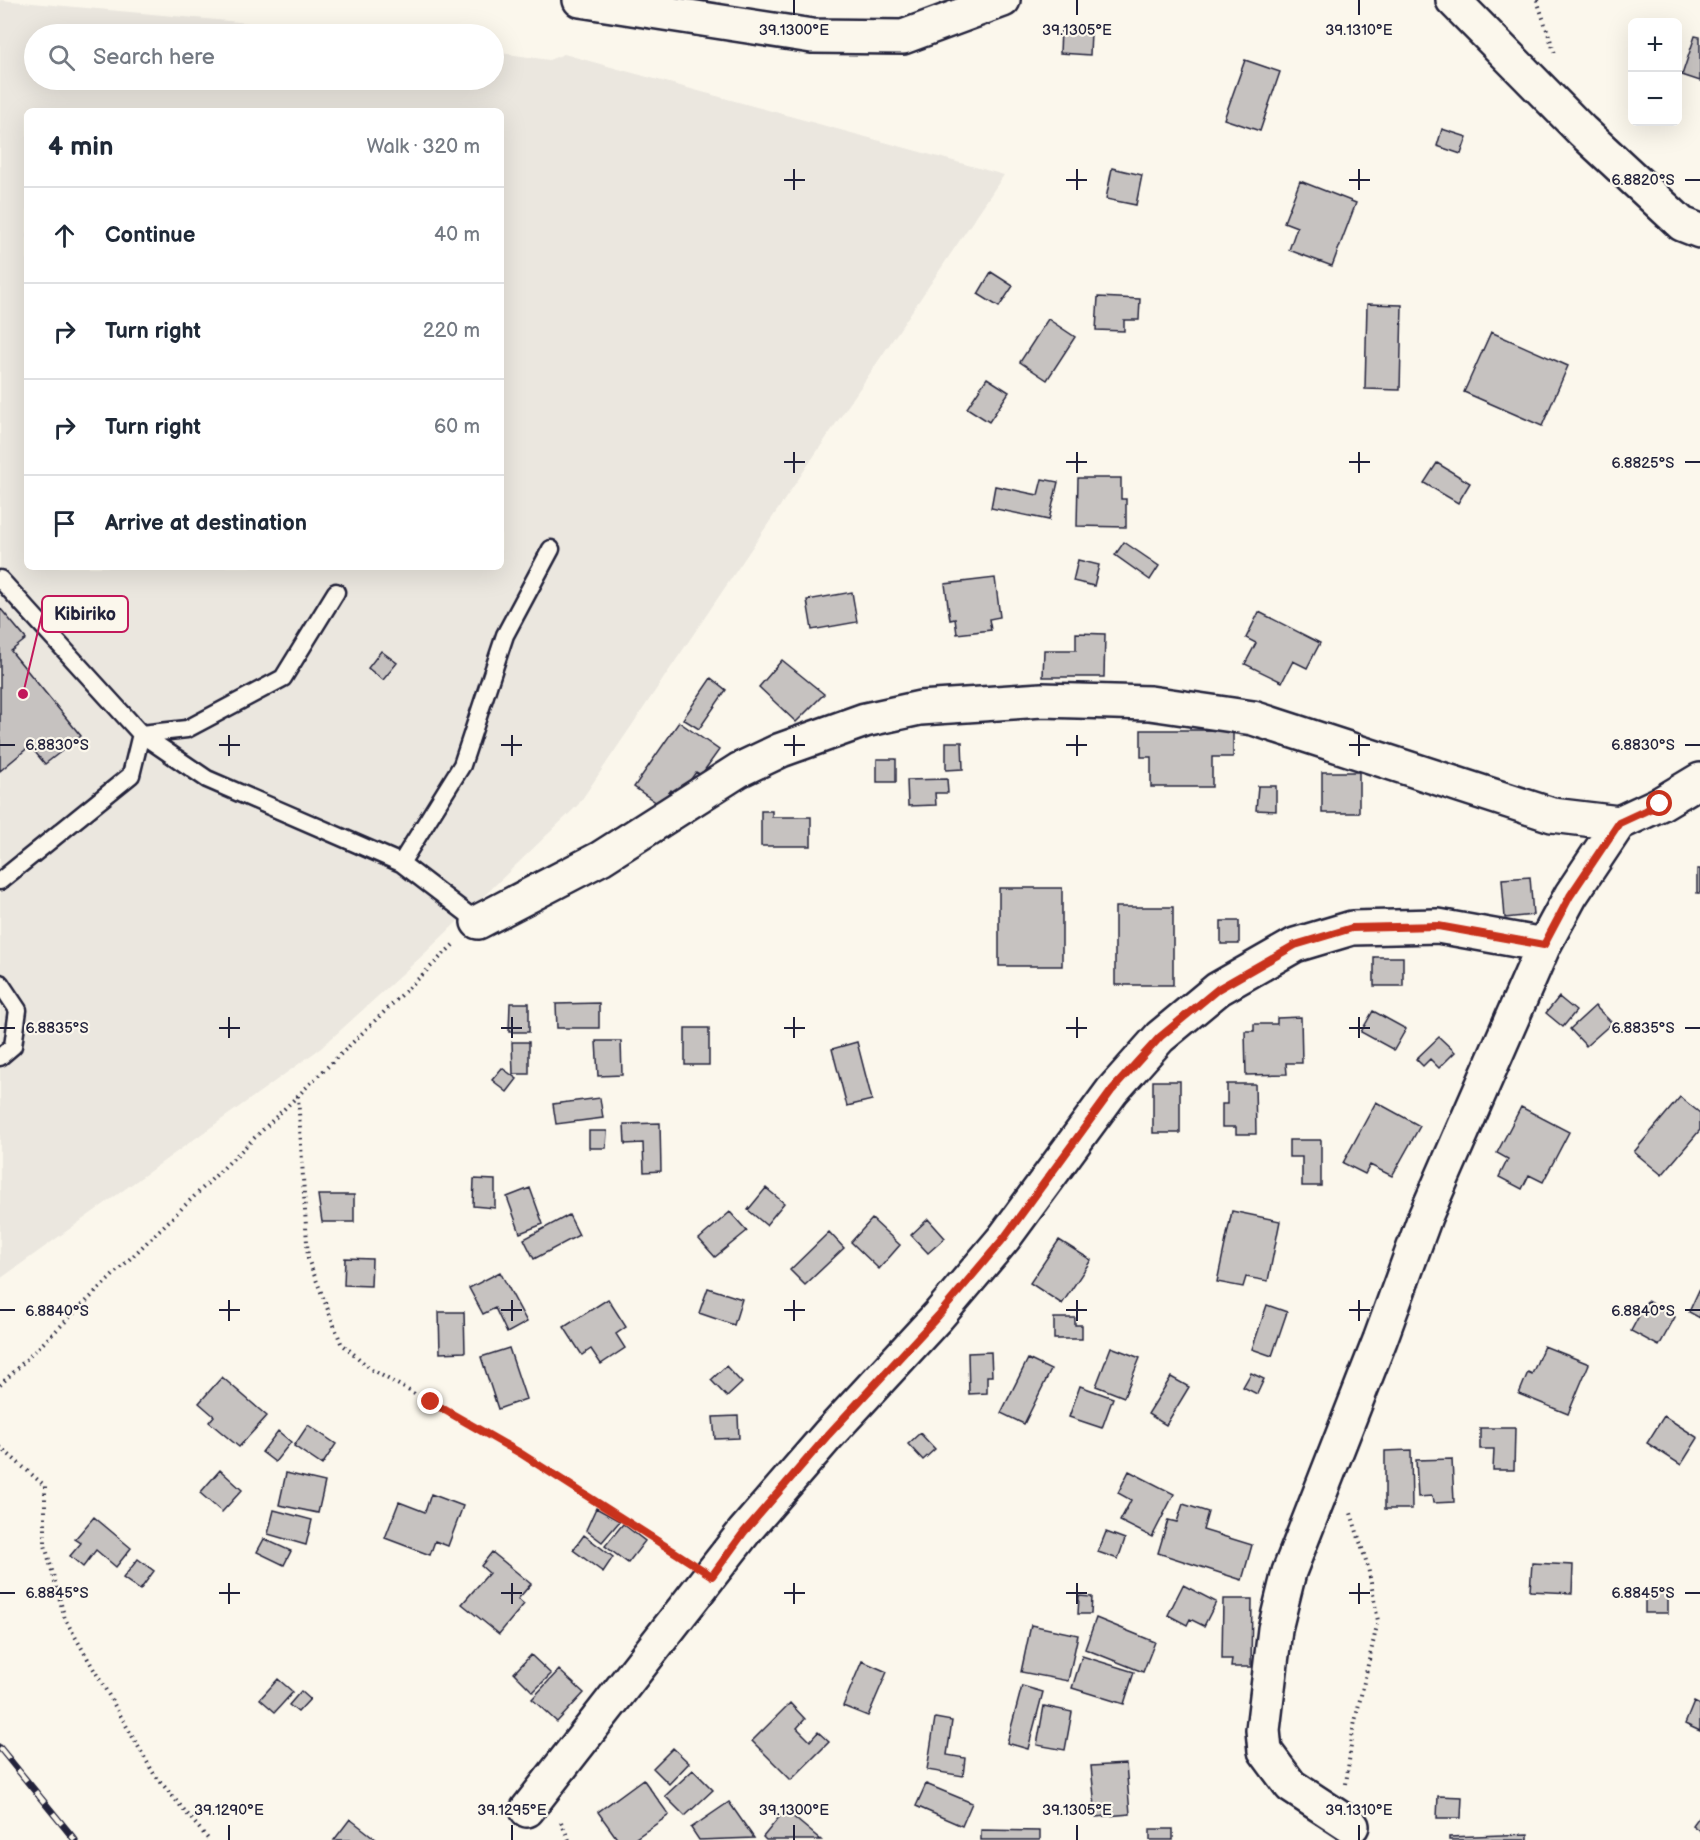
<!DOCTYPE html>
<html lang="en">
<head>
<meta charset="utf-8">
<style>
  body { margin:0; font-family:"Balsamiq Sans",sans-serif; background:#f6f6f7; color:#1f2937 }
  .controls { position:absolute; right:18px; top:18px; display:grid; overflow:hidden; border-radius:9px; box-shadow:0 6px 24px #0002 }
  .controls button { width:54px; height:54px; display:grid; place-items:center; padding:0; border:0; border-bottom:2px solid #e0e1e3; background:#fff; color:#1f2937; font:30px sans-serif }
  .stop { position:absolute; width:18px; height:18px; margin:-14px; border:4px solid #c8321e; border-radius:50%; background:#fff }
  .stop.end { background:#c8321e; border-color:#fff; box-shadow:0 2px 6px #0008 }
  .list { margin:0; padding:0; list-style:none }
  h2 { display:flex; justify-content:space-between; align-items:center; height:78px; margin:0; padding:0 24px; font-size:26px }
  h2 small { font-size:20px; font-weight:400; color:#747a83 }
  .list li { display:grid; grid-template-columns:39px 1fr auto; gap:18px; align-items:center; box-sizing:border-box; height:96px; padding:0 24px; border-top:2px solid #e0e1e3 }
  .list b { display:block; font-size:22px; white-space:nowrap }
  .list em { font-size:20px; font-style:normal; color:#747a83 }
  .icon { flex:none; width:33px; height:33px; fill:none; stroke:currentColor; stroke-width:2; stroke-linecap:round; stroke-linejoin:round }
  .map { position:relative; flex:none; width:1700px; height:1840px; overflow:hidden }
  .search { position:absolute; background:#fff; box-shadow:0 6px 24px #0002; left:24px; top:24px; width:480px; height:66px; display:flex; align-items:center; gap:15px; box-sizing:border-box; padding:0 21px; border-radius:33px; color:#747a83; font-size:22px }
  .panel { position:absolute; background:#fff; box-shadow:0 6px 24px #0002; left:24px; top:108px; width:480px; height:462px; border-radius:9px }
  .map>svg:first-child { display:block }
  .built { fill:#ebe7df; fill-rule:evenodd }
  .building { fill:#c6c2c0; stroke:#22223b; stroke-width:1.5 }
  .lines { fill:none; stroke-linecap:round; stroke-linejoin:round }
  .service-casing { stroke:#22223b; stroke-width:21 }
  .minor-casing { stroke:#22223b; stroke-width:38 }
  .path { stroke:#22223b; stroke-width:4; stroke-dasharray:1.5 4.5; stroke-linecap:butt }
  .service { stroke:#fbf7ec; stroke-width:16 }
  .minor { stroke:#fbf7ec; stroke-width:33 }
  .rail-casing { stroke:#22223b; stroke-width:7 }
  .rail { stroke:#fbf7ec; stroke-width:4.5; stroke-dasharray:14; stroke-linecap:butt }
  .route { stroke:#c8321e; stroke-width:8 }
  .ticks { fill:none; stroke:#22223b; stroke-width:2 }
  .ticks-label { font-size:15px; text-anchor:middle; fill:#22223b; stroke:#fbf7ec; stroke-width:4.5; stroke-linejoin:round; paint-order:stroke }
  .leader { fill:none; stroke:#c2185b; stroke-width:2 }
  .callout-dot { fill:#c2185b; stroke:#fbf7ec; stroke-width:2 }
  .callout { fill:#fbf7ec; stroke:#c2185b; stroke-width:2 }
  .callout-label { font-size:18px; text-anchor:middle; font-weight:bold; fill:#22223b }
</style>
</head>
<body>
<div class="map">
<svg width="1700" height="1840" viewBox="0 0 1700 1840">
  <rect width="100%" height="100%" fill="#fbf7ec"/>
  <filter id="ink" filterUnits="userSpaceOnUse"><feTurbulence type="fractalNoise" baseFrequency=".0167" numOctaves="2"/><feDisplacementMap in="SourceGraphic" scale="12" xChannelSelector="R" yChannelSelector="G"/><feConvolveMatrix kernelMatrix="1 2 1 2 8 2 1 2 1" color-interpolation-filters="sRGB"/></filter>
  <g filter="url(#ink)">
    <path class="built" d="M 0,0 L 368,34 L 34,34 L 34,80 L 494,80 L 494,52 L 549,60 L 564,54 L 1004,175 L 578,805 L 423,955 L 321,1048 L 0,1279 ZM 27,111 L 501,111 L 501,567 L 27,567 Z"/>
    <path class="building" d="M 1061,29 L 1091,31 L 1090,55 L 1060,53 Z
      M 1695,36 L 1700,37 L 1700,81 L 1682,75 Z
      M 1245,60 L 1280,72 L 1260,131 L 1224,119 Z
      M 1442,129 L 1467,137 L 1461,154 L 1437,146 Z
      M 1112,168 L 1142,175 L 1136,205 L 1106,199 Z
      M 1300,181 L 1356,203 L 1332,266 L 1289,250 L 1297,227 L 1284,222 Z
      M 991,272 L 1013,286 L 999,307 L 978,294 Z
      M 1098,297 L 1140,299 L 1139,320 L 1124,320 L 1124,331 L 1096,330 Z
      M 1367,304 L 1402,305 L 1400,390 L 1365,389 Z
      M 1048,319 L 1075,337 L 1047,380 L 1020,362 Z
      M 1491,332 L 1568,366 L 1542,426 L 1464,392 Z
      M 987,378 L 1009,392 L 989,422 L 967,408 Z
      M 1437,463 L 1470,483 L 1458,503 L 1424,483 Z
      M 1078,478 L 1121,478 L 1121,499 L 1126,499 L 1126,527 L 1077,526 Z
      M 1042,479 L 1058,482 L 1049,520 L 991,508 L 995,486 L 1038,495 Z
      M 1124,542 L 1159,566 L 1150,580 L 1115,555 Z
      M 1078,560 L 1099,565 L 1094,586 L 1073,581 Z
      M 995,578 L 1000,617 L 989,619 L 991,630 L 957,634 L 955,619 L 950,620 L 945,584 Z
      M 852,592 L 857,622 L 812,630 L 807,600 Z
      M 0,608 L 26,639 L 11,651 L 81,736 L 45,764 L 30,746 L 0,771 Z
      M 1259,612 L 1320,643 L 1307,668 L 1293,661 L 1282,682 L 1245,664 L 1256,643 L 1246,638 Z
      M 1076,633 L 1105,634 L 1104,677 L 1043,677 L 1044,650 L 1076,650 Z
      M 381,651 L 397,663 L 383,680 L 368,668 Z
      M 782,660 L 824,694 L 796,722 L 759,687 Z
      M 711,678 L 726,690 L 699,729 L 683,719 Z
      M 679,722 L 719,750 L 701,775 L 696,772 L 679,796 L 671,790 L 660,805 L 634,787 Z
      M 1141,730 L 1233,730 L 1233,757 L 1212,757 L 1212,787 L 1151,787 L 1151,757 L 1141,757 Z
      M 946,742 L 962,742 L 963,769 L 946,770 Z
      M 877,759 L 896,759 L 896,782 L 877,782 Z
      M 1322,772 L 1359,772 L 1359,813 L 1322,813 Z
      M 947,779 L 948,793 L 935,793 L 936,805 L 908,806 L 907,780 Z
      M 1258,786 L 1276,786 L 1276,811 L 1256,810 Z
      M 761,811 L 772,811 L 772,817 L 811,817 L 811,846 L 761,846 Z
      M 1697,869 L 1700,869 L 1700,893 L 1697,893 Z
      M 1530,877 L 1533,915 L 1505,918 L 1502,879 Z
      M 999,888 L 1062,888 L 1062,966 L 999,966 Z
      M 1115,907 L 1173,907 L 1173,985 L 1115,985 Z
      M 1221,921 L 1239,921 L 1239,944 L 1221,944 Z
      M 1374,957 L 1403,957 L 1403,986 L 1374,986 Z
      M 1559,997 L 1576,1011 L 1563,1027 L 1546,1013 Z
      M 510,1003 L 529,1003 L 529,1032 L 509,1032 Z
      M 599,1003 L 599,1028 L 557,1028 L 556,1004 Z
      M 1595,1006 L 1612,1023 L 1586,1046 L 1570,1029 Z
      M 1373,1011 L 1406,1029 L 1394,1050 L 1361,1032 Z
      M 1301,1017 L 1302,1063 L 1286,1063 L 1287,1074 L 1246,1075 L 1245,1031 L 1254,1031 L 1254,1024 L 1277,1024 L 1277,1018 Z
      M 685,1028 L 709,1028 L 709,1065 L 685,1065 Z
      M 1439,1037 L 1455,1052 L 1439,1068 L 1430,1059 L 1423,1066 L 1416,1059 Z
      M 596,1041 L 621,1041 L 622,1075 L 598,1076 Z
      M 512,1042 L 529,1042 L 529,1074 L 513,1074 Z
      M 857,1042 L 872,1100 L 847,1106 L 832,1049 Z
      M 502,1068 L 517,1079 L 507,1092 L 492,1080 Z
      M 1153,1081 L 1180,1081 L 1180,1133 L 1153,1133 Z
      M 1227,1084 L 1255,1084 L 1256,1134 L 1236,1134 L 1236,1127 L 1222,1127 L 1222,1104 L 1227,1104 Z
      M 1680,1097 L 1700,1113 L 1700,1130 L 1662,1175 L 1634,1152 Z
      M 600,1098 L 603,1118 L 556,1124 L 553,1104 Z
      M 1376,1102 L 1420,1126 L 1392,1176 L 1370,1165 L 1365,1174 L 1343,1163 Z
      M 1521,1107 L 1569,1132 L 1543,1182 L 1529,1175 L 1522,1189 L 1499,1177 L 1508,1159 L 1497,1153 Z
      M 660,1123 L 661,1171 L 644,1172 L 643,1143 L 625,1144 L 624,1124 Z
      M 589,1131 L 607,1131 L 606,1148 L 589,1148 Z
      M 1289,1140 L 1321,1140 L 1321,1186 L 1302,1186 L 1302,1157 L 1289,1157 Z
      M 474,1179 L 495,1180 L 495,1208 L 473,1206 Z
      M 530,1188 L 543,1224 L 520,1233 L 507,1197 Z
      M 766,1188 L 784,1203 L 766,1225 L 748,1210 Z
      M 318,1195 L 354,1195 L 354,1222 L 322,1222 Z
      M 1232,1211 L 1280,1221 L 1268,1281 L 1246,1277 L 1243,1287 L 1217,1282 Z
      M 730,1212 L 747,1231 L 715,1257 L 699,1239 Z
      M 569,1215 L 579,1235 L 534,1259 L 524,1239 Z
      M 872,1219 L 900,1245 L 879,1269 L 851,1242 Z
      M 928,1219 L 945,1238 L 928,1253 L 911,1235 Z
      M 829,1232 L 844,1248 L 805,1285 L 790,1270 Z
      M 1059,1240 L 1091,1260 L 1062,1304 L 1030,1283 Z
      M 345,1258 L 372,1259 L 371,1286 L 344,1285 Z
      M 500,1272 L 527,1322 L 507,1333 L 495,1308 L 483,1314 L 469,1288 Z
      M 708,1288 L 742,1299 L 734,1325 L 699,1313 Z
      M 1700,1288 L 1700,1318 L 1689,1312 Z
      M 608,1299 L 626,1327 L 616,1334 L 625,1348 L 601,1364 L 591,1349 L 582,1355 L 564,1327 Z
      M 1647,1301 L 1675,1317 L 1659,1346 L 1631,1331 Z
      M 1267,1305 L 1287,1312 L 1272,1356 L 1252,1349 Z
      M 439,1312 L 464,1312 L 465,1352 L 440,1353 Z
      M 1054,1318 L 1075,1318 L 1075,1325 L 1082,1325 L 1082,1339 L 1054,1339 Z
      M 1544,1346 L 1589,1364 L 1568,1414 L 1519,1394 L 1528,1372 L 1532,1374 Z
      M 1111,1347 L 1140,1358 L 1124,1397 L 1096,1386 Z
      M 509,1348 L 526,1399 L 498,1409 L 481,1357 Z
      M 991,1352 L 992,1376 L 987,1376 L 987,1393 L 969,1394 L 968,1353 Z
      M 1028,1359 L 1051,1370 L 1024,1424 L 1001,1413 Z
      M 726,1366 L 742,1383 L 727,1397 L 711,1380 Z
      M 1251,1373 L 1264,1379 L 1257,1394 L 1243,1387 Z
      M 222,1377 L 267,1416 L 239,1447 L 209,1422 L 214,1416 L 199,1403 Z
      M 1171,1377 L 1189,1387 L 1166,1425 L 1148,1414 Z
      M 1080,1386 L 1113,1398 L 1102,1428 L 1069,1417 Z
      M 738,1416 L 739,1438 L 715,1439 L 713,1417 Z
      M 1664,1416 L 1698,1438 L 1681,1465 L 1647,1443 Z
      M 308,1425 L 336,1444 L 322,1465 L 294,1446 Z
      M 1480,1428 L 1515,1428 L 1514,1470 L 1493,1470 L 1494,1449 L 1480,1449 Z
      M 278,1431 L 291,1442 L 275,1462 L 262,1452 Z
      M 920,1433 L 935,1449 L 923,1460 L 908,1444 Z
      M 1411,1450 L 1412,1509 L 1385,1509 L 1385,1451 Z
      M 1452,1459 L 1454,1502 L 1433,1503 L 1432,1496 L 1418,1497 L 1416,1460 Z
      M 220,1470 L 242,1490 L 222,1512 L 200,1493 Z
      M 1129,1471 L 1174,1494 L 1152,1537 L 1120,1521 L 1131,1500 L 1118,1493 Z
      M 286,1473 L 325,1482 L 318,1513 L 279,1505 Z
      M 431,1494 L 463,1506 L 448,1546 L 435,1541 L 430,1555 L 385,1538 L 399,1502 L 425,1512 Z
      M 1183,1504 L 1208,1512 L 1203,1530 L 1252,1545 L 1242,1580 L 1158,1553 L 1168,1520 L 1177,1522 Z
      M 596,1508 L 620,1521 L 602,1542 L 586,1530 Z
      M 274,1510 L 312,1520 L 306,1545 L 268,1534 Z
      M 94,1517 L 131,1548 L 116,1567 L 96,1550 L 83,1567 L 70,1556 L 81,1543 L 75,1539 Z
      M 623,1524 L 645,1541 L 628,1563 L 605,1546 Z
      M 1106,1532 L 1125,1539 L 1118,1559 L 1098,1552 Z
      M 584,1535 L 613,1557 L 603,1572 L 573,1550 Z
      M 264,1539 L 291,1551 L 284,1565 L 257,1552 Z
      M 492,1552 L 531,1584 L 518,1599 L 524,1604 L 499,1634 L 462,1604 L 489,1573 L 481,1566 Z
      M 138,1559 L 154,1571 L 140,1590 L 123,1578 Z
      M 1532,1563 L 1573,1565 L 1572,1593 L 1530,1591 Z
      M 1183,1585 L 1216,1602 L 1204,1626 L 1190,1619 L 1187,1625 L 1168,1615 Z
      M 1645,1590 L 1668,1590 L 1668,1613 L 1645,1613 Z
      M 1079,1596 L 1092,1597 L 1091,1614 L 1078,1614 Z
      M 1223,1599 L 1252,1599 L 1251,1667 L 1231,1667 L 1232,1659 L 1222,1659 Z
      M 1096,1618 L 1155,1642 L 1143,1672 L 1085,1649 Z
      M 1031,1625 L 1078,1635 L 1068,1681 L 1021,1672 Z
      M 531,1655 L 551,1674 L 533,1692 L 514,1673 Z
      M 1082,1656 L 1134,1672 L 1124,1704 L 1072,1688 Z
      M 862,1661 L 887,1672 L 868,1716 L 843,1706 Z
      M 559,1670 L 584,1693 L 557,1722 L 532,1699 Z
      M 278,1679 L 293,1692 L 275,1712 L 260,1699 Z
      M 1022,1686 L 1043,1692 L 1028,1749 L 1007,1743 Z
      M 301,1691 L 310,1699 L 298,1712 L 289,1705 Z
      M 1694,1702 L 1700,1705 L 1700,1731 L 1685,1724 Z
      M 790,1703 L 805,1719 L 797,1728 L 810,1741 L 818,1732 L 829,1742 L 791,1780 L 752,1741 Z
      M 1044,1706 L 1072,1712 L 1065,1750 L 1037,1745 Z
      M 935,1718 L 952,1721 L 947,1755 L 965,1758 L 963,1776 L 927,1770 Z
      M 673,1748 L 689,1763 L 669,1784 L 653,1768 Z
      M 1126,1764 L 1130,1814 L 1096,1817 L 1091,1766 Z
      M 693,1770 L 713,1790 L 685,1816 L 665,1796 Z
      M 643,1779 L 669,1815 L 633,1840 L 618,1840 L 598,1812 Z
      M 926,1784 L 972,1803 L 962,1826 L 916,1806 Z
      M 1438,1796 L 1462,1797 L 1461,1818 L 1437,1818 Z
      M 729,1802 L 754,1838 L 699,1840 L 691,1828 Z
      M 785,1810 L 821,1840 L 766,1840 L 763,1837 Z
      M 1700,1814 L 1700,1831 L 1692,1825 Z
      M 350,1819 L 377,1840 L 334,1840 Z
      M 1150,1829 L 1173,1829 L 1173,1840 L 1150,1840 Z
      M 981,1830 L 1040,1831 L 1040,1840 L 981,1840 Z
      M 1528,1834 L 1528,1840 L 1449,1840 L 1449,1837 Z"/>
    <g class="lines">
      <defs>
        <path id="service" d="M 0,579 L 141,734 L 187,729 L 283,678 L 336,592
          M 401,863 L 462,765 L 505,635 L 551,549
          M 0,881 L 131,775 L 141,734 L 207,779 L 401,863 L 478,922
          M 0,983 L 18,1010 L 13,1046 L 0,1057"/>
        <path id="minor" d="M 580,0 L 812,36 L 903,37 L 1003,0
          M 1453,0 L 1582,131 L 1682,224 L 1700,231
          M 478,922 L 601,858 L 739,770 L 781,750 L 865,720 L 920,708 L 1042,700 L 1150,703 L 1253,718 L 1552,815 L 1619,823 L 1660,804 L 1700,780
          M 527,1810 L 744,1532 L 828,1435 L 938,1316 L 1004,1238 L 1112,1091 L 1160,1037 L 1218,989 L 1295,945 L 1352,928 L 1438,926 L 1544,945
          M 1352,1826 L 1291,1786 L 1265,1751 L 1263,1730 L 1275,1629 L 1289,1572 L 1380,1340 L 1425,1217 L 1544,945 L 1571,895 L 1619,823"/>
      </defs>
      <use href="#service" class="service-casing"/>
      <use href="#minor" class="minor-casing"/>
      <path class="path" d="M 1537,0 L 1555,54
        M 298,1096 L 308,1259 L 341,1343 L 372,1370 L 520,1453 L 683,1557
        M 0,1385 L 453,945
        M 0,1447 L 45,1486 L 45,1545 L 65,1619 L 154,1774 L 209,1840
        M 1346,1784 L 1353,1730 L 1378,1621 L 1368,1567 L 1350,1510
        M 561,1822 L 569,1840"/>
      <use href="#service" class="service"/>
      <use href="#minor" class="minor"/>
      <defs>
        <path id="rail" d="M 0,1748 L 75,1840"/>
      </defs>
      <use href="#rail" class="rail-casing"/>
      <use href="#rail" class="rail"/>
    </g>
  </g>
  <g class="lines" filter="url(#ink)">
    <path class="route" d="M 431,1402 L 520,1453 L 712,1576 L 744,1532 L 828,1435 L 938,1316 L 1004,1238 L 1112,1090 L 1160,1037 L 1218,989 L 1295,945 L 1352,928 L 1438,926 L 1544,945 L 1570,896 L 1619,823 L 1660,804"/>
  </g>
  <path class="ticks" d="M 794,0 L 794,15M 1077,0 L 1077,15M 1359,0 L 1359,15M 794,169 L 794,190M 1077,169 L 1077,190M 1359,169 L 1359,190M 784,180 L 805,180M 1066,180 L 1087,180M 1349,180 L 1370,180M 1685,180 L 1700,180M 794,452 L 794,473M 1077,452 L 1077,473M 1359,452 L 1359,473M 784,462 L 805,462M 1066,462 L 1087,462M 1349,462 L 1370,462M 1685,462 L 1700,462M 229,735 L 229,756M 512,735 L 512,756M 794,735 L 794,756M 1077,735 L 1077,756M 1359,735 L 1359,756M 0,745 L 15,745M 219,745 L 240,745M 501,745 L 522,745M 784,745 L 805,745M 1066,745 L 1087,745M 1349,745 L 1370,745M 1685,745 L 1700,745M 229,1017 L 229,1038M 512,1017 L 512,1038M 794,1017 L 794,1038M 1077,1017 L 1077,1038M 1359,1017 L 1359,1038M 0,1028 L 15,1028M 219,1028 L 240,1028M 501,1028 L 522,1028M 784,1028 L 805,1028M 1066,1028 L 1087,1028M 1349,1028 L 1370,1028M 1685,1028 L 1700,1028M 229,1300 L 229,1321M 512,1300 L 512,1321M 794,1300 L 794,1321M 1077,1300 L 1077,1321M 1359,1300 L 1359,1321M 0,1310 L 15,1310M 219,1310 L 240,1310M 501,1310 L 522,1310M 784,1310 L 805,1310M 1066,1310 L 1087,1310M 1349,1310 L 1370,1310M 1685,1310 L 1700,1310M 229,1583 L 229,1604M 512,1583 L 512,1604M 794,1583 L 794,1604M 1077,1583 L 1077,1604M 1359,1583 L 1359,1604M 0,1593 L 15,1593M 219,1593 L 240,1593M 501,1593 L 522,1593M 784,1593 L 805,1593M 1066,1593 L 1087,1593M 1349,1593 L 1370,1593M 1685,1593 L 1700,1593M 229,1825 L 229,1840M 512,1825 L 512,1840M 794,1825 L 794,1840M 1077,1825 L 1077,1840M 1359,1825 L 1359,1840"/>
  <g class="ticks-label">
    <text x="794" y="35">39.1300°E</text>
    <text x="1077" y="35">39.1305°E</text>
    <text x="1359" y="35">39.1310°E</text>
    <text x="1643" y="185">6.8820°S</text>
    <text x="1643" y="468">6.8825°S</text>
    <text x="57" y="750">6.8830°S</text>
    <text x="1643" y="750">6.8830°S</text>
    <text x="57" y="1033">6.8835°S</text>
    <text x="1643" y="1033">6.8835°S</text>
    <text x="57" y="1316">6.8840°S</text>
    <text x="1643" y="1316">6.8840°S</text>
    <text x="57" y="1598">6.8845°S</text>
    <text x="1643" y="1598">6.8845°S</text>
    <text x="229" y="1815">39.1290°E</text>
    <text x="512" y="1815">39.1295°E</text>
    <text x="794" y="1815">39.1300°E</text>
    <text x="1077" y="1815">39.1305°E</text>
    <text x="1359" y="1815">39.1310°E</text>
  </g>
  <path class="leader" d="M23 694L42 614"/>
  <circle class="callout-dot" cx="23" cy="694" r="6"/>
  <rect class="callout" x="42" y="596" width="86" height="36" rx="6"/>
  <g class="callout-label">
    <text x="85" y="620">Kibiriko</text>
  </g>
</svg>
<div class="controls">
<button>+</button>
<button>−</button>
</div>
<div class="stop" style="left:1660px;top:804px"></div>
<div class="stop end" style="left:431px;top:1402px"></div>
<div class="search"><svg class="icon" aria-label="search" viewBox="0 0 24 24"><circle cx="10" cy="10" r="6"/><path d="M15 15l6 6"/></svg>Search here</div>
<section class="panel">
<h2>4 min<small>Walk · 320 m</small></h2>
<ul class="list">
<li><svg class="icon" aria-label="ahead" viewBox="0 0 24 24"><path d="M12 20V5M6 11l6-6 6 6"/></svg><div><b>Continue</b></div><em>40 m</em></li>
<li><svg class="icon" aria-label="right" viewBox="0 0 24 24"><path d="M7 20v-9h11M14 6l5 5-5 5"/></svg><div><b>Turn right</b></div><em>220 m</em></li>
<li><svg class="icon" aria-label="right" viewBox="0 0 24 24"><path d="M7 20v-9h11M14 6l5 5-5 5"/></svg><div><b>Turn right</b></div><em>60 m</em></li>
<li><svg class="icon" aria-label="arrive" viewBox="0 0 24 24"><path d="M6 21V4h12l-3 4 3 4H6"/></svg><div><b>Arrive at destination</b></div></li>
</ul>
</section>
</div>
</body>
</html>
